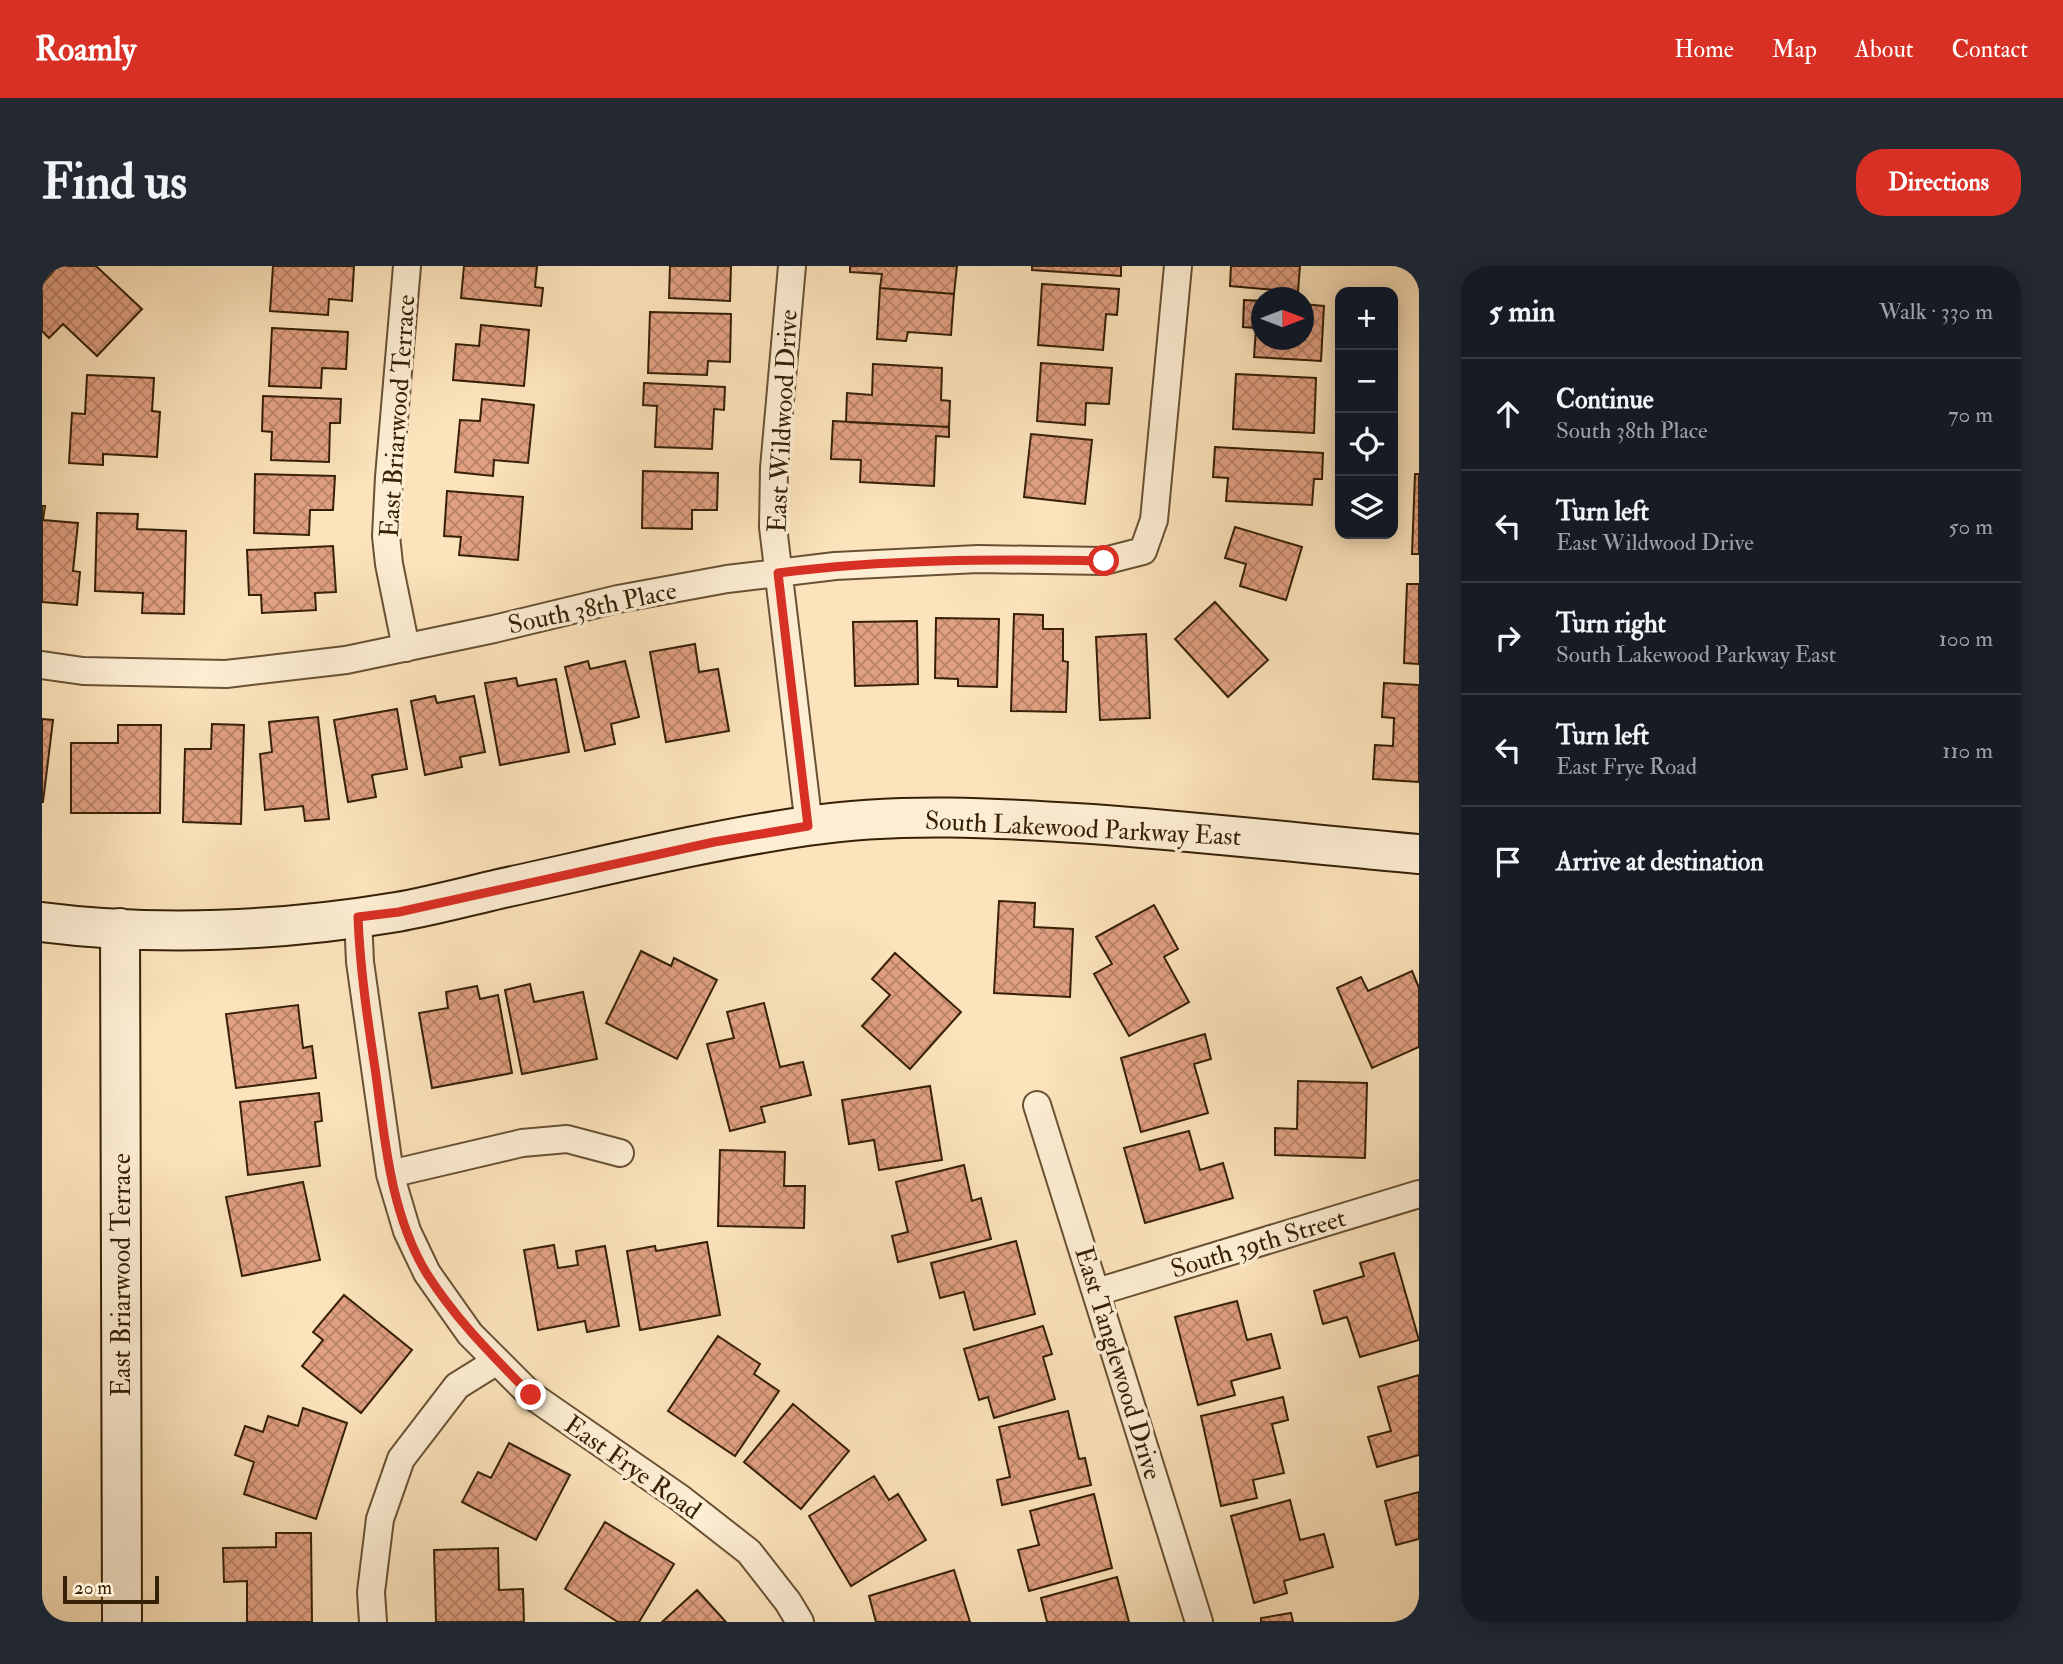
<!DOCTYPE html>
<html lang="en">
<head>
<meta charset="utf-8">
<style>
  body { margin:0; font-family:"IM FELL Double Pica",serif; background:#242831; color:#f1f3f6 }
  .controls { position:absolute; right:21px; top:21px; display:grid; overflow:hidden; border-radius:14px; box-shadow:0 4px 18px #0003 }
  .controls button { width:63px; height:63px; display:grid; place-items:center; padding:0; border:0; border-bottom:2px solid #363941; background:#171b24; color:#f1f3f6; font:35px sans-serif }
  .compass { position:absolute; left:1209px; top:21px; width:63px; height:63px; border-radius:50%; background:#171b24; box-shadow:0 4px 18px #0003; rotate:90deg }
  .scale { position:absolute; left:21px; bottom:18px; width:96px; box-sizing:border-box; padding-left:7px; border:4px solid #362006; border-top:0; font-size:19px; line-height:24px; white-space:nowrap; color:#362006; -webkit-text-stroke:5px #fdedd3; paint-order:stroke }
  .stop { position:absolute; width:21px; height:21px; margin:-16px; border:5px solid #d93025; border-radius:50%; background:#fff }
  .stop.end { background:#d93025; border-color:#fff; box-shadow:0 2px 7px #0008 }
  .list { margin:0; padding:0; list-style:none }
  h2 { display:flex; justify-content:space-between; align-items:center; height:91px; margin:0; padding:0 28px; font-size:30px }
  h2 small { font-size:23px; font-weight:400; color:#9ea1a6 }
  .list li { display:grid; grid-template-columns:46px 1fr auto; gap:21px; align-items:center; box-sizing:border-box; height:112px; padding:0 28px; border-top:2px solid #363941 }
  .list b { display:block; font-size:26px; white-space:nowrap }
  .list p { margin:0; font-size:23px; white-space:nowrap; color:#9ea1a6 }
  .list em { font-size:23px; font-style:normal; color:#9ea1a6 }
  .icon { flex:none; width:38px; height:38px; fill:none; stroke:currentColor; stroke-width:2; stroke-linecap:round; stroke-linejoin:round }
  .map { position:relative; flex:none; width:1377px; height:1356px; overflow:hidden; border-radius:28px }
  header { display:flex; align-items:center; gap:42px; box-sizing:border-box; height:98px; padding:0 35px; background:#d93025; color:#fff }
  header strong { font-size:33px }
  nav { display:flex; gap:38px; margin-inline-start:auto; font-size:24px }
  .intro { display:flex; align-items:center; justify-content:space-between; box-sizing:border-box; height:168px; padding:0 42px }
  h1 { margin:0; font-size:49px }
  .button { padding:18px 32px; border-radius:28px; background:#d93025; color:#fff; font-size:24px; font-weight:700 }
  main { display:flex; gap:42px; padding:0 42px }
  aside { flex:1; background:#171b24; border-radius:28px; box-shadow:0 4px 18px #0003 }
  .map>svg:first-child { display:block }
  .building { fill:url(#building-cross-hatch); stroke:#362006; stroke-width:2 }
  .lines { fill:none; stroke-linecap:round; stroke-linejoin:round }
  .street-casing { stroke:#685133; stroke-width:30 }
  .secondary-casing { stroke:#362006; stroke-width:42 }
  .street { stroke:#fdedd3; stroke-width:26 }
  .secondary { stroke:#fdedd3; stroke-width:38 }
  .route { stroke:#d93025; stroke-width:9 }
  .labels { text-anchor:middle; stroke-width:7; stroke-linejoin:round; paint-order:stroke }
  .street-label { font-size:26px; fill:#362006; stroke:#fdedd3 }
</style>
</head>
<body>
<header>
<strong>Roamly</strong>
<nav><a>Home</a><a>Map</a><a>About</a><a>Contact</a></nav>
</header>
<div class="intro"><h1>Find us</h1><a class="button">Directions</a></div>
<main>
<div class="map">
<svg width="1377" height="1356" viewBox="0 0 1377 1356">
  <defs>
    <pattern id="building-cross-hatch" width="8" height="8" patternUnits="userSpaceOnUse" patternTransform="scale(1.75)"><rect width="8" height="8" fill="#e1a082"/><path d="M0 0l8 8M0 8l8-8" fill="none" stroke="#b78268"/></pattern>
  </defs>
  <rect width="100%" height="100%" fill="#fce3bb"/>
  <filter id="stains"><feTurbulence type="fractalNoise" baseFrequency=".00286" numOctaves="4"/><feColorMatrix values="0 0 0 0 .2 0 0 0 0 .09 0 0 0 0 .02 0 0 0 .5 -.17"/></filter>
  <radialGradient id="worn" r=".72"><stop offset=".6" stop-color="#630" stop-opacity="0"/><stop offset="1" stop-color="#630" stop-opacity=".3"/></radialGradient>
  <path class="building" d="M 16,0 L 54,0 L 100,43 L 55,90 L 21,58 L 7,72 L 0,65 L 0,18 Z
    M 231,0 L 312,0 L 310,35 L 287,33 L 286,49 L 228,45 Z
    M 422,0 L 495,0 L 493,21 L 501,22 L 499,40 L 419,32 Z
    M 628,0 L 689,0 L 688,35 L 627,32 Z
    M 808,0 L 915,0 L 912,28 L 838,22 L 840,8 L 808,6 Z
    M 990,0 L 1079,0 L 1079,10 L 990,4 Z
    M 1189,0 L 1258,0 L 1256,26 L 1188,20 Z
    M 1000,18 L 1077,23 L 1075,49 L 1064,48 L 1061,84 L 996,79 Z
    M 838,22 L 912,28 L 909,69 L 866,66 L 864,75 L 835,73 Z
    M 1202,34 L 1220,35 L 1220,74 L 1262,74 L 1262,38 L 1282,40 L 1279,95 L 1212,91 L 1214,62 L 1201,61 Z
    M 608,46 L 689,48 L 688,96 L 666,95 L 665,109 L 606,107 Z
    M 439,59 L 487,64 L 482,120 L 411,114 L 414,78 L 437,80 Z
    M 230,62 L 306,66 L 304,103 L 280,102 L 279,122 L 227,120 Z
    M 999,97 L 1070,102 L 1067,138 L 1044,137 L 1043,159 L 995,155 Z
    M 831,98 L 900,102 L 899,134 L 908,135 L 907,161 L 804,156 L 805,127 L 830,129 Z
    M 1194,108 L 1274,112 L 1272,167 L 1191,163 Z
    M 45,109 L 112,112 L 110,145 L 118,146 L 115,191 L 61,188 L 61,199 L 27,197 L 30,147 L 43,148 Z
    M 602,117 L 683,121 L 682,144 L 672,143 L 670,183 L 613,181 L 615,140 L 601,139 Z
    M 221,130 L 299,133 L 298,157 L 288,157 L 287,196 L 229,194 L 230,166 L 220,165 Z
    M 440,133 L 492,139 L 486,197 L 452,194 L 451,210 L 413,206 L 418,154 L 438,155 Z
    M 791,155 L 907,161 L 907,171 L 894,170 L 892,220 L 818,216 L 819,194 L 789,193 Z
    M 989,168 L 1050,174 L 1043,238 L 982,231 Z
    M 1173,181 L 1281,187 L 1280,213 L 1272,213 L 1270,239 L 1184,235 L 1186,212 L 1171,211 Z
    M 601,205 L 676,207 L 675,244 L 650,244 L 650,263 L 600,262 Z
    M 213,208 L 293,210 L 291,244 L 268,244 L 267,269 L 212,267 Z
    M 1373,208 L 1377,208 L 1377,288 L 1370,288 Z
    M 405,225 L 481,231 L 476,294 L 417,289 L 419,271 L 402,270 Z
    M 0,240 L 3,240 L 1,254 L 36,257 L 31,305 L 38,306 L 35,339 L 0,336 Z
    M 55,247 L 96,248 L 95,263 L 144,265 L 142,348 L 100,347 L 101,327 L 53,325 Z
    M 1193,261 L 1260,281 L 1244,334 L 1198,320 L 1204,298 L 1183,292 Z
    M 291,280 L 294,326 L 273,327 L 274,344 L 220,347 L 219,329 L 207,329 L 205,284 Z
    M 1365,318 L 1377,318 L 1377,398 L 1362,397 Z
    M 1173,336 L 1226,394 L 1186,431 L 1133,373 Z
    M 972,348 L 1001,349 L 1001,363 L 1021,363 L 1021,395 L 1026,396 L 1024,446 L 969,445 Z
    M 894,352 L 957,353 L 955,421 L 916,420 L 916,413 L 893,412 Z
    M 875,355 L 876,418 L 813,420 L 811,356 Z
    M 1104,368 L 1108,452 L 1058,454 L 1054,371 Z
    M 653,378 L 657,406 L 676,403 L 687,465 L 624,476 L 608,386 Z
    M 546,395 L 548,403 L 583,395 L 597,451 L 569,458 L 573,478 L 543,485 L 523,401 Z
    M 474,412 L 476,420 L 514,413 L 527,486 L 458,499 L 443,417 Z
    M 1342,417 L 1377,419 L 1377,516 L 1331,513 L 1333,479 L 1351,480 L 1352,452 L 1340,451 Z
    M 393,430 L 395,437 L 432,430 L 443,486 L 418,491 L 420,501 L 383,509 L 369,435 Z
    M 355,443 L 365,503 L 330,509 L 334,531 L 306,536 L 292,454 Z
    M 276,451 L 287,553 L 263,555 L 261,540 L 223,544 L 218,488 L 230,486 L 227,456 Z
    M 0,453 L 11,454 L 1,536 L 0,536 Z
    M 170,458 L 202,459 L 199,558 L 141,556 L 143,483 L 169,483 Z
    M 76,459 L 119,459 L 118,547 L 29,547 L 29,477 L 76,477 Z
    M 957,635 L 993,637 L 992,661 L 1031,663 L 1028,731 L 952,727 Z
    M 1112,639 L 1136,683 L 1122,691 L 1147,736 L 1087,770 L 1052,708 L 1070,698 L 1054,671 Z
    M 599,685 L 629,700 L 632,692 L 675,714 L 635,793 L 564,757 Z
    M 853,687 L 919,746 L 868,803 L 820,760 L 848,729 L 830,713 Z
    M 1370,705 L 1377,722 L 1377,781 L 1330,802 L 1295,722 L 1319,711 L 1326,725 Z
    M 488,718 L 492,736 L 541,726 L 555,793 L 480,808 L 463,724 Z
    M 435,720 L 438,733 L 456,729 L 470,807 L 390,822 L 377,747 L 406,742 L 404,726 Z
    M 722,737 L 738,801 L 761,796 L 769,829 L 719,841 L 723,856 L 688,865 L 665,778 L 692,772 L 685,746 Z
    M 256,739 L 261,782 L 270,780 L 274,812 L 194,822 L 184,748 Z
    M 1163,768 L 1169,793 L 1152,798 L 1166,847 L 1099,866 L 1079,792 Z
    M 1256,815 L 1325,817 L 1323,892 L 1233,889 L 1233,862 L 1255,863 Z
    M 888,820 L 900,894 L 837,904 L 832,874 L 807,878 L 800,834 Z
    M 277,827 L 280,855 L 273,856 L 278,900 L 206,909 L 198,836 Z
    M 1147,865 L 1158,904 L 1181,897 L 1191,932 L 1103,957 L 1082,882 Z
    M 678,884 L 743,886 L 742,920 L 763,920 L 762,962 L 676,960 Z
    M 922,899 L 930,935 L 939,932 L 949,973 L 856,996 L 850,970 L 866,966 L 854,916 Z
    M 261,916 L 278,994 L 200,1010 L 184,931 Z
    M 974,975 L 993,1048 L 932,1064 L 922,1026 L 898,1032 L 889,997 Z
    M 665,976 L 678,1049 L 598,1064 L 585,985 L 613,980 L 614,985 Z
    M 512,979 L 516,1002 L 536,999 L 534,985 L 563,980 L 577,1060 L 545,1066 L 543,1055 L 496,1064 L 482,984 Z
    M 1352,987 L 1377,1074 L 1318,1091 L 1305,1051 L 1281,1058 L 1272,1025 L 1322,1010 L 1318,997 Z
    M 302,1029 L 370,1084 L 319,1147 L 260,1100 L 281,1074 L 271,1066 Z
    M 1195,1035 L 1205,1074 L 1229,1068 L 1238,1102 L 1189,1115 L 1193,1129 L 1156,1139 L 1133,1051 Z
    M 1001,1060 L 1010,1088 L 1001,1091 L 1013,1133 L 952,1152 L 946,1131 L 937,1134 L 922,1083 Z
    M 676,1070 L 718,1098 L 712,1108 L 737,1125 L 693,1190 L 626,1145 Z
    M 1377,1109 L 1377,1189 L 1335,1201 L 1326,1171 L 1349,1165 L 1336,1121 Z
    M 1241,1131 L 1246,1154 L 1230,1158 L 1242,1207 L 1211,1214 L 1215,1232 L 1179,1240 L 1159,1150 Z
    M 751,1138 L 807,1185 L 759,1243 L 702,1196 Z
    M 261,1142 L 305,1157 L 274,1253 L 202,1228 L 212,1196 L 193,1189 L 203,1160 L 221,1166 L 226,1150 L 256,1160 Z
    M 1026,1145 L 1037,1193 L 1043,1192 L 1049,1219 L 960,1239 L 955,1214 L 968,1211 L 957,1161 Z
    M 467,1177 L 528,1209 L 494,1274 L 420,1236 L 436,1206 L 449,1212 Z
    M 832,1210 L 847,1234 L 856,1228 L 884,1274 L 809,1320 L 767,1250 Z
    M 1377,1226 L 1377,1273 L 1354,1279 L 1343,1235 Z
    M 1052,1228 L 1070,1302 L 987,1325 L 976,1284 L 997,1279 L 988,1245 Z
    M 1248,1234 L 1258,1274 L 1282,1268 L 1291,1301 L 1242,1315 L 1245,1327 L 1212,1337 L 1189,1250 Z
    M 563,1256 L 632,1298 L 597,1356 L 576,1356 L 523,1323 Z
    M 234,1267 L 269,1267 L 270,1356 L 205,1356 L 205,1315 L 182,1316 L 181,1282 L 234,1281 Z
    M 456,1282 L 457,1324 L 481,1323 L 482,1356 L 394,1356 L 392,1284 Z
    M 912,1304 L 928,1356 L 834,1356 L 827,1330 Z
    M 1075,1311 L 1087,1356 L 1005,1356 L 999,1332 Z
    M 655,1324 L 684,1356 L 620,1356 Z
    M 1249,1347 L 1251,1356 L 1219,1356 L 1219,1352 Z"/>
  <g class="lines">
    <defs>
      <path id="street" d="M 750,0 L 732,202 L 731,261 L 767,560
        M 364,382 L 347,298 L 344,270 L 347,211 L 365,0
        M 0,399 L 41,405 L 184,408 L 304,394 L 452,363 L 576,333 L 685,313 L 793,300 L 936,293 L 1062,295 L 1101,285 L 1112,254 L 1136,0
        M 316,651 L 318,696 L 348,908 L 365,965 L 385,1007 L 428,1068 L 489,1129 L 638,1232 L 707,1286 L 746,1336 L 758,1356
        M 995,839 L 1157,1356
        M 348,908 L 480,877 L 525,873 L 578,887
        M 1055,1026 L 1377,928
        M 331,1356 L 329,1326 L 338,1253 L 359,1193 L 415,1120 L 455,1095"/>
      <path id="secondary" d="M 0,656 C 115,671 240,665 355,646 C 389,640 423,631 457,623 C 559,601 661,575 765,560 C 859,546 955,552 1050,558 C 1159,566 1268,578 1377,588
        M 78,662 L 80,1356"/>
    </defs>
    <use href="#street" class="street-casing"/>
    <use href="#secondary" class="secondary-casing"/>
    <use href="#street" class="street"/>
    <use href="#secondary" class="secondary"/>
  </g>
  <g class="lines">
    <path class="route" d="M 489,1129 C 451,1090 415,1055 385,1008 C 349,949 343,876 334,809 C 326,756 318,704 316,651 L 357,646 L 672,576 L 766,560 L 736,307 C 844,293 953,293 1062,295"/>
  </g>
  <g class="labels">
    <g class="street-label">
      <text transform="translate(355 150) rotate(-86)" y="9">East Briarwood Terrace</text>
      <text transform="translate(740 155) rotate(-87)" y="9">East Wildwood Drive</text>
      <text transform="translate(550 341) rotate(-12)" y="9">South 38th Place</text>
      <text transform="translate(1041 562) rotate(3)" y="9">South Lakewood Parkway East</text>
      <text transform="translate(1216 977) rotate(-17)" y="9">South 39th Street</text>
      <text transform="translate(79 1009) rotate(-90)" y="9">East Briarwood Terrace</text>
      <text transform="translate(1077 1097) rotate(73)" y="9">East Tanglewood Drive</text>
      <text transform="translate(591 1201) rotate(35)" y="9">East Frye Road</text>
    </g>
  </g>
  <rect width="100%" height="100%" filter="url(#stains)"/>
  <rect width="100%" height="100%" fill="url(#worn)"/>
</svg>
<div class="controls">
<button>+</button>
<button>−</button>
<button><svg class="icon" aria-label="locate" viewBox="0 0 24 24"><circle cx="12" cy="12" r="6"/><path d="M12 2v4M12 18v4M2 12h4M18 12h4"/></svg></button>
<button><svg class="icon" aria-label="layers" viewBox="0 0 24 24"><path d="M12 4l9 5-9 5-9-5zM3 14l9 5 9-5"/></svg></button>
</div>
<svg class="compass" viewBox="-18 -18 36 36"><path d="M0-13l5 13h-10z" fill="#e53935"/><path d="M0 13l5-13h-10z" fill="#9ea1a6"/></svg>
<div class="scale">20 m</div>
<div class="stop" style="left:1062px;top:295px"></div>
<div class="stop end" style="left:489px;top:1129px"></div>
</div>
<aside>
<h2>5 min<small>Walk · 330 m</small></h2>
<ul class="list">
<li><svg class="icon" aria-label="ahead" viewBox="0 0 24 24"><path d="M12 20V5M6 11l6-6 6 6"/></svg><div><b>Continue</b><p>South 38th Place</p></div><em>70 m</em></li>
<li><svg class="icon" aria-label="left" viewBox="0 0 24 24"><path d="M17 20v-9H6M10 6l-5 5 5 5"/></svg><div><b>Turn left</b><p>East Wildwood Drive</p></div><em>50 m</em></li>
<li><svg class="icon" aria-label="right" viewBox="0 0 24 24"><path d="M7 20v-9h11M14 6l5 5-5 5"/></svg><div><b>Turn right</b><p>South Lakewood Parkway East</p></div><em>100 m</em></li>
<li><svg class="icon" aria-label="left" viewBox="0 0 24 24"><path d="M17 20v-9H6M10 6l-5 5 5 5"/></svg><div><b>Turn left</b><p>East Frye Road</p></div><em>110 m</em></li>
<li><svg class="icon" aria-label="arrive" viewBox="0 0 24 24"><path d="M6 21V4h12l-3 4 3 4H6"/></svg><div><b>Arrive at destination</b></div></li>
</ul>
</aside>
</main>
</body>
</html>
